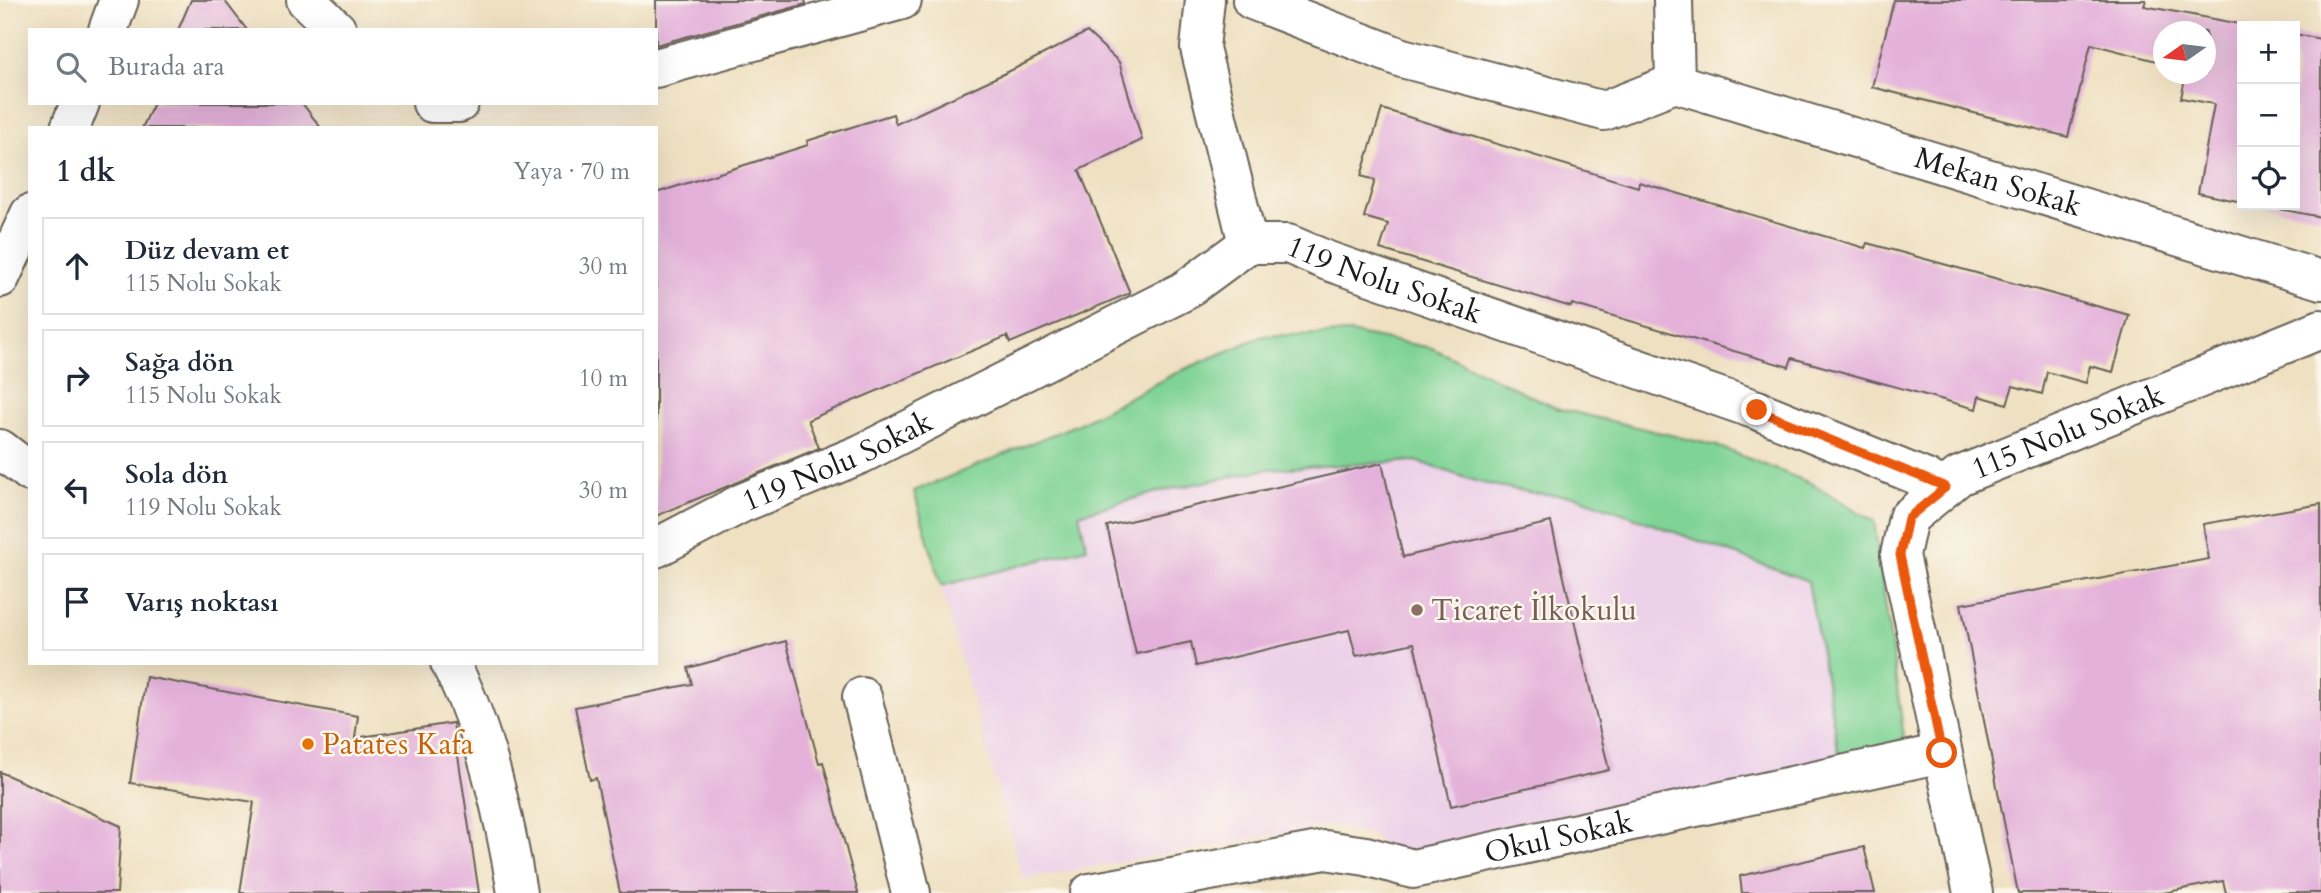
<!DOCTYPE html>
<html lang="tr">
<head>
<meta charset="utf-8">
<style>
  body { margin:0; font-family:Cardo,serif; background:#f6f6f7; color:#1f2937 }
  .controls { position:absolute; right:21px; top:21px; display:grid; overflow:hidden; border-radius:0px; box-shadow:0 7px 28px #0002 }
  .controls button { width:63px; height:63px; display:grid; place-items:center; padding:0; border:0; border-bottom:2px solid #e0e1e3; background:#fff; color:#1f2937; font:35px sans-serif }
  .compass { position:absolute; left:2153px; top:21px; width:63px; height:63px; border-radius:50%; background:#fff; box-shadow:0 7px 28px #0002; rotate:256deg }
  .stop { position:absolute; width:21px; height:21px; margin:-16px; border:5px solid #ea580c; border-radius:50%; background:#fff }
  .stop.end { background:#ea580c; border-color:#fff; box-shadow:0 2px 7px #0008 }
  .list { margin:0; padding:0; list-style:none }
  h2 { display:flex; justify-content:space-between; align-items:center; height:91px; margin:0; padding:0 28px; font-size:30px }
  h2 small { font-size:23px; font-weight:400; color:#747a83 }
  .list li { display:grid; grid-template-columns:46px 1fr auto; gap:21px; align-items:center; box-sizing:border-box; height:98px; margin:0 14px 14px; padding:0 14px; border:2px solid #e0e1e3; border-radius:0px }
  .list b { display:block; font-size:26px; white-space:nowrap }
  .list p { margin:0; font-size:23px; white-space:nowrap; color:#747a83 }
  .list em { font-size:23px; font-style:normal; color:#747a83 }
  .icon { flex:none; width:38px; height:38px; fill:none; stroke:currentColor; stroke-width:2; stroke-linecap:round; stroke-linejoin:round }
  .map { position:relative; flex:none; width:2321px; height:893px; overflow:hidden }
  .search { position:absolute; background:#fff; box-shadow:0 7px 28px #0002; left:28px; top:28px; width:630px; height:77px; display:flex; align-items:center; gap:18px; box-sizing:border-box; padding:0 24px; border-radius:0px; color:#747a83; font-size:26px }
  .panel { position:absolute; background:#fff; box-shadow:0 7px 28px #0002; left:28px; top:126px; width:630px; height:539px; border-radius:0px }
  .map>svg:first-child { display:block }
  .built { fill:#edd1e9 }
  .green { fill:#7fd395; stroke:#4e7858; stroke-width:2 }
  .building { fill:#e4b1da }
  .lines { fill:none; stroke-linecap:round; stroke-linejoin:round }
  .street-casing { stroke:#666156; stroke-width:42 }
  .street { stroke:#fff; stroke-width:38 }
  .route { stroke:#ea580c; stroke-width:9 }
  .education-dot { fill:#8d6e63; stroke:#fbf7ec; stroke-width:2.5 }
  .food-dot { fill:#e8710a; stroke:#fbf7ec; stroke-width:2.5 }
  .labels { text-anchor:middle; stroke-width:5; stroke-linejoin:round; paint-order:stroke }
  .street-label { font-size:30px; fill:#1c1c1c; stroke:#fbf7ec }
  .education-label { font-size:30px; fill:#785e54; stroke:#fbf7ec; text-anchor:start }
  .food-label { font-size:30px; fill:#c56008; stroke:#fbf7ec; text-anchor:start }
</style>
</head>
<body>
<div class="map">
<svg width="2321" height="893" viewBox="0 0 2321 893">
  <rect width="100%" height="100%" fill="#fbf7ec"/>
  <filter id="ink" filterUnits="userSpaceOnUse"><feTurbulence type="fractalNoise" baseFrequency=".0143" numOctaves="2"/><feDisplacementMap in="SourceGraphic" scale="14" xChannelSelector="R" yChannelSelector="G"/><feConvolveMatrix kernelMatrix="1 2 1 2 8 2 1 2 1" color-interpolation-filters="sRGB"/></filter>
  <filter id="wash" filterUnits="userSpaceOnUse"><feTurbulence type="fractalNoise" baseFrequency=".00686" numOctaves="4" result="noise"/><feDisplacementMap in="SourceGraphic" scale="28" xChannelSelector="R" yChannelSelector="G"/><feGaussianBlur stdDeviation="1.57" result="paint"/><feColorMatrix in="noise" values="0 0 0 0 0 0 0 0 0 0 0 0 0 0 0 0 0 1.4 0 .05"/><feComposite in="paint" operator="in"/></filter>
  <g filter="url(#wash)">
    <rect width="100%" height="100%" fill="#efe0c1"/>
    <path class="built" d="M 1350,333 L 1432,348 L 1556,408 L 1717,446 L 1810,483 L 1874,521 L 1904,737 L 1834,796 L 1578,843 L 1400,860 L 1373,836 L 1330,825 L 1023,879 L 914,491 L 1078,424 L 1178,372 L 1263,336 Z"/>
    <path class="green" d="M 1350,333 L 1432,348 L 1556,408 L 1717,446 L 1810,483 L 1874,521 L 1904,737 L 1845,787 L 1808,581 L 1576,496 L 1538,494 L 1478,482 L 1416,461 L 1267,469 L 1161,491 L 1079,514 L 1087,548 L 941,586 L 914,491 L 1078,424 L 1178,372 L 1263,336 Z"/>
    <g id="blocks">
      <path class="building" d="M 191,0 L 224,0 L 247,30 L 178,30 Z
        M 656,0 L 805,0 L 806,4 L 656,45 Z
        M 1894,0 L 2146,0 L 2144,6 L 2251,26 L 2242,26 L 2242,202 L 2198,193 L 2214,104 L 2181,98 L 2186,74 L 2206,74 L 2206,32 L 2164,32 L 2164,63 L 2091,44 L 2068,137 L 1872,87 Z
        M 1087,32 L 1119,62 L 1142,140 L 1079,170 L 1130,293 L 1010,343 L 1007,336 L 808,420 L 819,448 L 656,516 L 656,193 L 808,145 L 807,141 L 893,114 L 896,124 L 1014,69 Z
        M 2295,34 L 2321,39 L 2321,217 L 2258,205 L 2295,205 Z
        M 302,103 L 321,128 L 142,128 L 154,103 Z
        M 1382,109 L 1638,187 L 1639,182 L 1865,248 L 1867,243 L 2129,315 L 2113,372 L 2090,366 L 2086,383 L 2047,372 L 2042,394 L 2013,386 L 2007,404 L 1979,396 L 1976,409 L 1792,358 L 1789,367 L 1572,304 L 1571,307 L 1380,249 L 1388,224 L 1364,217 L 1375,180 L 1361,176 Z
        M 1382,463 L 1403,557 L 1551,522 L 1609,770 L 1451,806 L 1414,643 L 1356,656 L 1349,630 L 1196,666 L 1191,642 L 1136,654 L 1107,526 Z
        M 2321,504 L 2321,893 L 2226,893 L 2223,881 L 2163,893 L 2018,893 L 1961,604 L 2209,559 L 2203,524 Z
        M 786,641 L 819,763 L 823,762 L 858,893 L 620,893 L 596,778 L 590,780 L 575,707 L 692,684 L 688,668 Z
        M 146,677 L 358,716 L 355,738 L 453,723 L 479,893 L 240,893 L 254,802 L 130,783 Z
        M 0,772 L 121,826 L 117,893 L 0,893 Z
        M 1864,847 L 1875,893 L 1742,893 L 1740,876 Z"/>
    </g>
  </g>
  <g filter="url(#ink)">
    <use href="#blocks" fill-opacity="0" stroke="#666156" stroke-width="2"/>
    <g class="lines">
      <defs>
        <g id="street">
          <path d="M 306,0 L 337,30"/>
          <path d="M 1205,0 L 1200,48 L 1248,244"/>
          <path d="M 1252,0 L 1402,58 L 1604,111 L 1675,83"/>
          <path d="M 1673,0 L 1675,83"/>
          <path d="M 108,30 L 119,0"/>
          <path d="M 656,68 L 902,0"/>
          <path id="s1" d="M 1675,83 L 2321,280"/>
          <path d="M 432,103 L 459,103"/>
          <path d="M 70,128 L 80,103"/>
          <path d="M 0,278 L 30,214"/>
          <path d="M 0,449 L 30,472"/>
          <path id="s2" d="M 656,548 L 742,503 L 861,454 L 1184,291 L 1248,244 L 1288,244 L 1328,261 L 1757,410 L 1946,487"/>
          <path d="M 450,663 C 484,725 506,823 517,893"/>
          <path d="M 862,697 L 911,893"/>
          <path id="s3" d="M 1090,893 L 1325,850 L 1366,856 L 1413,869 L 1942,753"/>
          <path id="s4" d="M 1973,893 L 1900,555 L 1908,518 L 1959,476 L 2321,329"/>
        </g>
      </defs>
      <use href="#street" class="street-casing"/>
      <use href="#street" class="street"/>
    </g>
  </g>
  <g class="lines" filter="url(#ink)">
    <path class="route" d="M 1757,410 L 1946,487 L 1908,518 L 1900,555 L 1942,753"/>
  </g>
  <circle class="education-dot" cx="1417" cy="610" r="7"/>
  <circle class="food-dot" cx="308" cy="744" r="7"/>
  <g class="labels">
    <g class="street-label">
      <text dy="10" stroke="none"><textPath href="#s1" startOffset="338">Mekan Sokak</textPath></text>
      <text dy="10" stroke="none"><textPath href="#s2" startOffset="810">119 Nolu Sokak</textPath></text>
      <text dy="10" stroke="none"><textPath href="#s4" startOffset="567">115 Nolu Sokak</textPath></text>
      <text dy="10" stroke="none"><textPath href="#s2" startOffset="201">119 Nolu Sokak</textPath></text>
      <text dy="10" stroke="none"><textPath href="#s3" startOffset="478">Okul Sokak</textPath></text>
    </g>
    <g class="education-label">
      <text x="1431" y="620">Ticaret İlkokulu</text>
    </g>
    <g class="food-label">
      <text x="322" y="754">Patates Kafa</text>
    </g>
  </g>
</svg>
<div class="controls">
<button>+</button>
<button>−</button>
<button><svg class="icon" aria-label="locate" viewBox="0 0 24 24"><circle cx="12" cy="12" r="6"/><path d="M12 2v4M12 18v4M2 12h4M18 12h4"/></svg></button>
</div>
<svg class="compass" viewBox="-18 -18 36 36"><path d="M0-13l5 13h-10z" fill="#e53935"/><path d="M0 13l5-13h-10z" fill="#747a83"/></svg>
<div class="stop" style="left:1942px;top:753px"></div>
<div class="stop end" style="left:1757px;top:410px"></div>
<div class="search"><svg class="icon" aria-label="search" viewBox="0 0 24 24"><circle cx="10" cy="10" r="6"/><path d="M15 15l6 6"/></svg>Burada ara</div>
<section class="panel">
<h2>1 dk<small>Yaya · 70 m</small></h2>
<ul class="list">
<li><svg class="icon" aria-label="ahead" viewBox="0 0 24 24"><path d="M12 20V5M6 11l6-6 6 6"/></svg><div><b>Düz devam et</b><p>115 Nolu Sokak</p></div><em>30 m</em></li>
<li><svg class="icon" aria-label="right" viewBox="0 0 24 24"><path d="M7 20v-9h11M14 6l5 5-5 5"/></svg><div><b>Sağa dön</b><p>115 Nolu Sokak</p></div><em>10 m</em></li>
<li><svg class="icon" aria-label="left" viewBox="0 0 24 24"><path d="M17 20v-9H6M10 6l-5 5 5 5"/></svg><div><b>Sola dön</b><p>119 Nolu Sokak</p></div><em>30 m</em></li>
<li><svg class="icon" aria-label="arrive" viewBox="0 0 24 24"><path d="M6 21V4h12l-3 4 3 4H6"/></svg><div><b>Varış noktası</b></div></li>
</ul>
</section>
</div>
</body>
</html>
